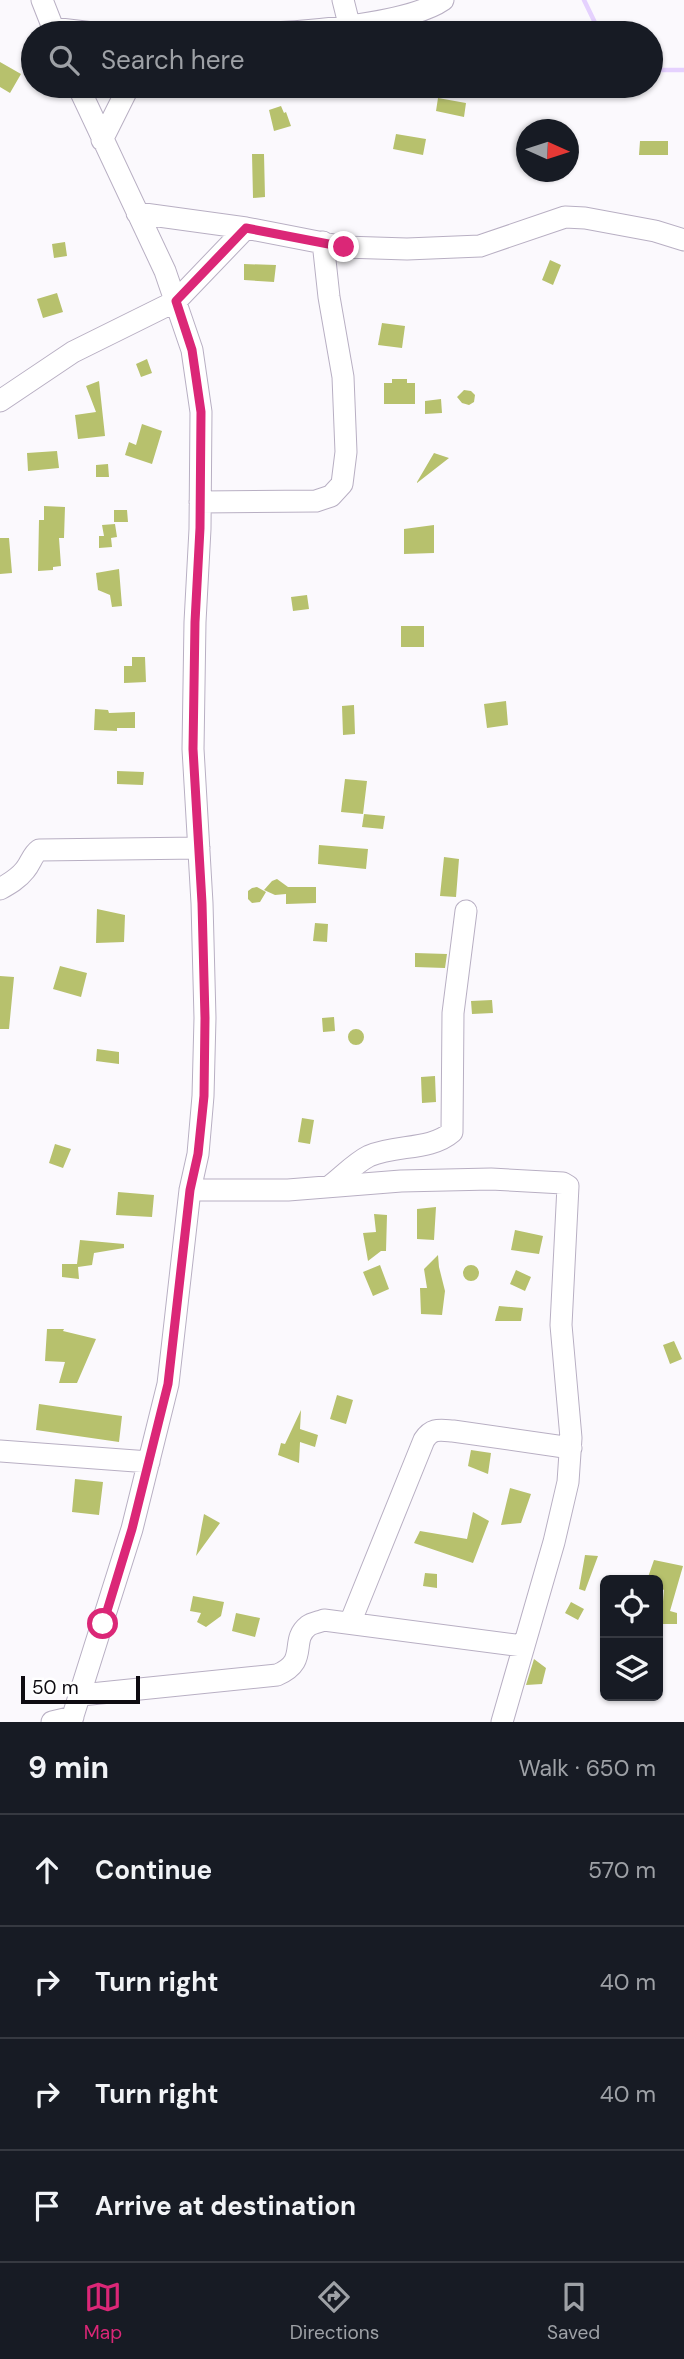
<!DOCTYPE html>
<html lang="en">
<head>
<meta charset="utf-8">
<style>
  body { margin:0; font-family:"DM Sans",sans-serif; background:#242831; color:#f1f3f6 }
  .controls { position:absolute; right:21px; bottom:21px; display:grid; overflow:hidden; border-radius:10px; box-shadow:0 2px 5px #0004 }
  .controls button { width:63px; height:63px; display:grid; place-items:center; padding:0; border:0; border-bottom:2px solid #363941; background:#171b24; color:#f1f3f6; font:35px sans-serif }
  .compass { position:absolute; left:516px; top:119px; width:63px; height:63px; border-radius:50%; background:#171b24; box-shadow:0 2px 5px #0004; rotate:93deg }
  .scale { position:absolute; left:21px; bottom:18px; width:119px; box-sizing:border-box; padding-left:7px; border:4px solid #0e0b11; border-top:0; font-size:19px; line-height:24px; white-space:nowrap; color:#0e0b11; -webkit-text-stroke:5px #fff; paint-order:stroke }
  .stop { position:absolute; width:21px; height:21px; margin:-16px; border:5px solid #db2777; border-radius:50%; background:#fff }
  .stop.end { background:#db2777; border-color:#fff; box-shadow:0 2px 7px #0008 }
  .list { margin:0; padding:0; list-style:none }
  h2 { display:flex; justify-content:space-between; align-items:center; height:91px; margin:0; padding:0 28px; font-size:30px }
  h2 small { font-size:23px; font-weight:400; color:#9ea1a6 }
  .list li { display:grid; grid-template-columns:46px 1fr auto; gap:21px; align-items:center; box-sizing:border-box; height:112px; padding:0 28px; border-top:2px solid #363941 }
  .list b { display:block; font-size:26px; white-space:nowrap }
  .list em { font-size:23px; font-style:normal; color:#9ea1a6 }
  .icon { flex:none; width:38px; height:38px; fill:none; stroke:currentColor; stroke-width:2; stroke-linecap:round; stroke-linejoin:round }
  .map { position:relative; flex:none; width:684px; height:1722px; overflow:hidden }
  .search { position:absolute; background:#171b24; box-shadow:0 2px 5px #0004; left:21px; right:21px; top:21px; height:77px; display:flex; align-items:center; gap:18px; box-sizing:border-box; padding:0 24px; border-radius:38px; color:#9ea1a6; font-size:26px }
  .sheet { height:539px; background:#171b24 }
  nav { display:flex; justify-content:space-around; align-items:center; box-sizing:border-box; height:98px; border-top:2px solid #363941; background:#171b24; font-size:19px; color:#9ea1a6 }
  nav a { display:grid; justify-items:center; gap:4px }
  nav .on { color:#db2777 }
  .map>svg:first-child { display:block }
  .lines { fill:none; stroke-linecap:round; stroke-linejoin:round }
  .stream { stroke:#e5d1fe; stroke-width:4.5 }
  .building { fill:#b7c16d }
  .minor-casing { stroke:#b8afc3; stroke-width:23 }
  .minor { stroke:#fff; stroke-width:21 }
  .route { stroke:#db2777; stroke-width:9 }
</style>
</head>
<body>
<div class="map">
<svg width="684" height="1722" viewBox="0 0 684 1722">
  <rect width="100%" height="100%" fill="#fbf9fd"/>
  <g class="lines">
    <path class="stream" d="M 584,0 L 600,33
      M 651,70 L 684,70"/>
  </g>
  <path class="building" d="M 0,62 L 21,74 L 10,93 L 0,87 Z
    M 438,98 L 466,103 L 464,117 L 436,111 Z
    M 281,106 L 284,113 L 286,112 L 291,126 L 274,131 L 269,110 Z
    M 396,134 L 426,139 L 423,155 L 393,149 Z
    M 640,141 L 668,141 L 668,155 L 639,155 Z
    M 252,154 L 264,154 L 265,197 L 253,198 Z
    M 65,242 L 67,256 L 54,258 L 52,244 Z
    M 550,260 L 561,265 L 553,285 L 542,280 Z
    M 244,264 L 276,265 L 274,282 L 244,280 Z
    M 57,293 L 63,312 L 43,318 L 37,299 Z
    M 382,323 L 405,326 L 402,348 L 378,345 Z
    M 147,359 L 152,373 L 141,377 L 136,364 Z
    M 392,379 L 407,379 L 407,383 L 415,383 L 415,404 L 384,404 L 384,383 L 392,383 Z
    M 99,381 L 105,436 L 78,439 L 75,415 L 96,412 L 86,386 Z
    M 464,390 L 471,391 L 475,395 L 474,402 L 469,405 L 462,403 L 457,397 Z
    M 441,399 L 442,413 L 425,414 L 425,401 Z
    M 142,424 L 162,431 L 152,464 L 125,455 L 129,442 L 136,445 Z
    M 57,451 L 59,468 L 28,471 L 27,453 Z
    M 434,453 L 449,458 L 417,483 L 417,482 Z
    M 108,464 L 109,477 L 96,477 L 96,465 Z
    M 44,506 L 65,507 L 64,538 L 59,538 L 61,566 L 53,567 L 53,570 L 38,571 L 39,520 L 44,520 Z
    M 114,510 L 127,510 L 128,522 L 114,522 Z
    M 115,524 L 117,537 L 111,538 L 112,547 L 99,548 L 99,536 L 104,536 L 102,525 Z
    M 434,525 L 434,553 L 404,554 L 404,529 Z
    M 0,538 L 9,538 L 12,573 L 0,574 Z
    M 119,569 L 122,606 L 112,607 L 110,595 L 98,590 L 96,573 Z
    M 307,595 L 309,609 L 293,611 L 291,597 Z
    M 401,626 L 424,626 L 424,647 L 401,647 Z
    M 132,657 L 145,657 L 146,682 L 124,683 L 124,666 L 132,666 Z
    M 506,701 L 508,725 L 487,728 L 484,704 Z
    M 354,705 L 355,734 L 343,735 L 342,706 Z
    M 95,709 L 108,710 L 109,713 L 135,712 L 135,728 L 117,728 L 117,731 L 94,730 Z
    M 117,771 L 144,772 L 143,785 L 117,784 Z
    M 345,779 L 367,781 L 363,814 L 341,812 Z
    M 364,814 L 385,816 L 383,829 L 362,827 Z
    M 319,845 L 368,849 L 366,869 L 318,864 Z
    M 444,857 L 459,859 L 456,897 L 440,896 Z
    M 277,879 L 288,887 L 316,887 L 316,903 L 286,904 L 286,894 L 275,895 L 264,890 L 272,881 Z
    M 257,887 L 266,892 L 260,902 L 252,903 L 248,899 L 248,891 L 252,888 Z
    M 97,909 L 125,915 L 124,942 L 96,943 Z
    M 315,923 L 328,924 L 327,942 L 313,941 Z
    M 415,953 L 447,954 L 445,968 L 415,967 Z
    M 60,966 L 87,973 L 81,997 L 53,989 Z
    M 0,976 L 14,977 L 9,1029 L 0,1029 Z
    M 492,1000 L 493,1013 L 472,1014 L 471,1001 Z
    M 334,1017 L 335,1031 L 323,1032 L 322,1018 Z
    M348 1037a8 8 0 1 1 16 0a8 8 0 1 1-16 0Z
    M 97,1049 L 119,1052 L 119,1064 L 96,1061 Z
    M 435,1076 L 436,1102 L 422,1103 L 421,1077 Z
    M 302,1118 L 314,1120 L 310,1144 L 298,1142 Z
    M 55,1144 L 71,1149 L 63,1168 L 49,1163 Z
    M 118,1192 L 154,1195 L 152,1217 L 116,1215 Z
    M 436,1207 L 434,1240 L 417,1239 L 417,1209 Z
    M 374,1214 L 387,1215 L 386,1251 L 381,1251 L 368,1261 L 363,1233 L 376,1232 Z
    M 515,1230 L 543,1236 L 539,1254 L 511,1250 Z
    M 80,1240 L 124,1244 L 124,1248 L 94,1253 L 92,1265 L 78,1267 L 79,1279 L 62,1277 L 62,1264 L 77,1264 Z
    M 438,1255 L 439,1267 L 445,1291 L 442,1315 L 421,1314 L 420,1288 L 427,1288 L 424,1269 Z
    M 380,1265 L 389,1289 L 373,1296 L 363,1272 Z
    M463 1273a8 8 0 1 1 16 0a8 8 0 1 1-16 0Z
    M 516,1270 L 531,1277 L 525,1291 L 510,1284 Z
    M 499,1306 L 523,1308 L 521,1321 L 495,1321 Z
    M 47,1329 L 64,1329 L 63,1331 L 96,1339 L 77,1383 L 59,1383 L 65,1362 L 45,1361 Z
    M 674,1341 L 682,1359 L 670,1364 L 663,1345 Z
    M 337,1395 L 353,1400 L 346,1424 L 330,1419 Z
    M 39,1404 L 122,1416 L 119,1442 L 36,1430 Z
    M 301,1410 L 300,1429 L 318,1435 L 315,1447 L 300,1442 L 299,1463 L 278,1455 L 281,1443 L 285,1444 Z
    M 471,1450 L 491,1453 L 488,1474 L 468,1466 Z
    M 75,1479 L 103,1482 L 99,1515 L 72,1512 Z
    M 510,1488 L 531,1494 L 521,1523 L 501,1525 Z
    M 473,1512 L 489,1521 L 473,1563 L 414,1543 L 420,1531 L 467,1539 Z
    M 204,1514 L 220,1523 L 196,1556 Z
    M 585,1555 L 598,1556 L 585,1591 L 579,1589 Z
    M 654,1560 L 683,1566 L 670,1611 L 677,1613 L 677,1624 L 661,1624 L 664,1590 L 658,1587 L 658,1580 L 647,1580 Z
    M 425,1573 L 437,1574 L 437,1588 L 423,1586 Z
    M 193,1596 L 224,1602 L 221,1616 L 206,1627 L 197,1622 L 201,1613 L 190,1611 Z
    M 571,1602 L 584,1609 L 578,1620 L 565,1613 Z
    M 236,1613 L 260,1618 L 255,1637 L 232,1631 Z
    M 534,1659 L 546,1668 L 542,1684 L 526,1685 Z"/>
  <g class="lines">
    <defs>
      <path id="minor" d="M 42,0 L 55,33
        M 343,0 L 349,24
        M 52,28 L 93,33
        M 272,33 C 314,31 410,23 443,0
        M 102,140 L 129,86
        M 137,213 L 246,228 L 344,247 L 407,249 L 480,246 L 565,217 L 585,218 L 655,231 L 684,240
        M 0,401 L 73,352 L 176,301 L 246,228
        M 200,502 L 316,501 L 331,496 L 342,484 L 346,452 L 343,377 L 329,297 L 323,242
        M 0,889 C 9,884 18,879 25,870 C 31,863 32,855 39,850 L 199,848
        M 330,1186 C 342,1177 355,1163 369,1156 C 396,1144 430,1151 452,1132 L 453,1013 L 466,911
        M 190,1190 L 288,1190 L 401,1181 L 491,1179 L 563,1183 L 568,1186 L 561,1325 L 571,1438 L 568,1482 L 554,1542 L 502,1722
        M 0,1451 L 149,1462
        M 350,1623 L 424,1440 C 432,1428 439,1430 453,1431 L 571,1448
        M 81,1695 L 277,1675 C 310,1661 289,1641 308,1626 C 312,1623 319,1622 324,1620 L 523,1646
        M 52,1722 L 73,1717
        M 71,1722 L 132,1529 L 168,1384 L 190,1190 L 198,1154 L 203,1096 L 205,1018 L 202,903 L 193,749 L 195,622 L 200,529 L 201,412 L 192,350 L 165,271 L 78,86"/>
    </defs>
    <use href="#minor" class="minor-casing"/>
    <use href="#minor" class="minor"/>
  </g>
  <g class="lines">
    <path class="route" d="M 103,1624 L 132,1529 L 168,1384 L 190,1190 L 198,1154 L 204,1096 L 205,1018 L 202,903 L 193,749 L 195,622 L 200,528 L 201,412 L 192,350 L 176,301 L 246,228 L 344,247"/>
  </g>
</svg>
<div class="controls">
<button><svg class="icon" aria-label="locate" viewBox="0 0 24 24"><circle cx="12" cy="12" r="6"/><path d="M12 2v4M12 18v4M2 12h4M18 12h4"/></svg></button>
<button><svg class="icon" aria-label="layers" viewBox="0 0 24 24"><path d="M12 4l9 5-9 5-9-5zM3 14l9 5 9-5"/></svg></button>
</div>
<svg class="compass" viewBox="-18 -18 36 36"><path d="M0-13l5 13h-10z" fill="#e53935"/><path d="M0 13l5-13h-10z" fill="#9ea1a6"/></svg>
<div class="scale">50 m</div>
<div class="stop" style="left:103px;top:1624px"></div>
<div class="stop end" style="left:344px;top:247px"></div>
<div class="search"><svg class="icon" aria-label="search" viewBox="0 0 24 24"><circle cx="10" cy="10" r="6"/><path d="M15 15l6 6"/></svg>Search here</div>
</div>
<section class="sheet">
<h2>9 min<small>Walk · 650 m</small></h2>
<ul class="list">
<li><svg class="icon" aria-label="ahead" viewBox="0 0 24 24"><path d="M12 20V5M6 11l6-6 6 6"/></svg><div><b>Continue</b></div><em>570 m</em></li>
<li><svg class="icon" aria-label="right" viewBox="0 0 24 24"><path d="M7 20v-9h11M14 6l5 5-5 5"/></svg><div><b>Turn right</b></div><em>40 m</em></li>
<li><svg class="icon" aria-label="right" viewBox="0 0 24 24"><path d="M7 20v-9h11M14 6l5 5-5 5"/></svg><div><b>Turn right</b></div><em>40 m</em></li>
<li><svg class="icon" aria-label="arrive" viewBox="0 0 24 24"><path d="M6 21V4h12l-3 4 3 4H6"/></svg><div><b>Arrive at destination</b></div></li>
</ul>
</section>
<nav>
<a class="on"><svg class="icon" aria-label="map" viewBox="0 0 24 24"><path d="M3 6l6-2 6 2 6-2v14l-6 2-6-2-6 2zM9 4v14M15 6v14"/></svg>Map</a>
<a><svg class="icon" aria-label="directions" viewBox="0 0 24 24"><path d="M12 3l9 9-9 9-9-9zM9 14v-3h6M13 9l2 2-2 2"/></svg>Directions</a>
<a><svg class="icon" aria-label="saved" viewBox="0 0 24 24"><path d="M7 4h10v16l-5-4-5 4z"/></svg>Saved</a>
</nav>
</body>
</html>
